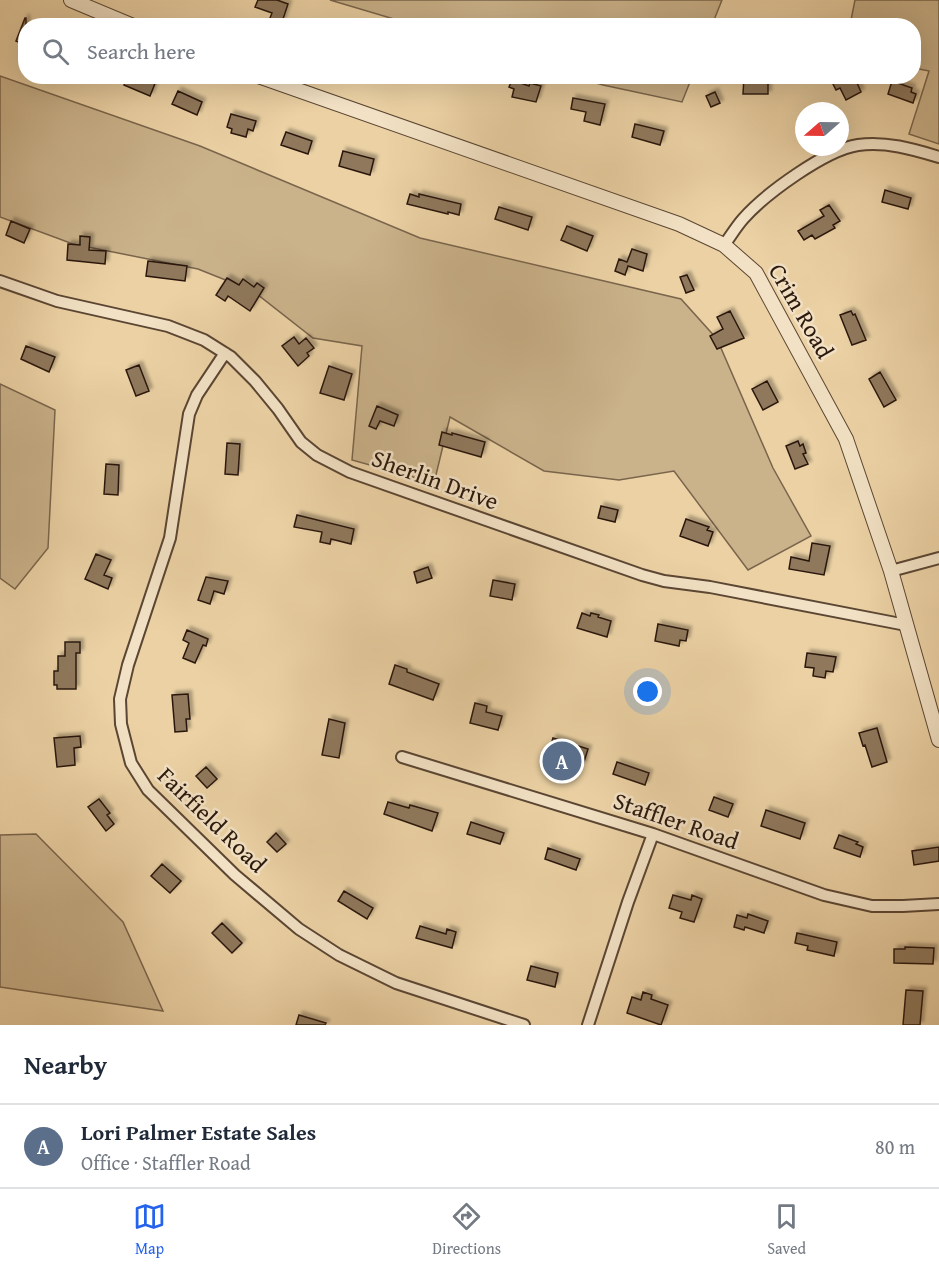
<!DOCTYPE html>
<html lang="en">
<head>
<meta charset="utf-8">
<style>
  body { margin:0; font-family:"Gentium Book Plus",serif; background:#f2f2f3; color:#1f2937 }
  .compass { position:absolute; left:795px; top:102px; width:54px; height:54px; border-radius:50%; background:#fff; box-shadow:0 6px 24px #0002; rotate:250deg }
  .you { position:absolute; left:648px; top:692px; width:21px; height:21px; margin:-15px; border:4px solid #fff; border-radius:50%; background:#1a73e8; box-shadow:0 0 0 9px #1a73e833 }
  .badge { display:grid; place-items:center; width:39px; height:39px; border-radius:50%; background:#2563eb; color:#fff; font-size:20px; font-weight:700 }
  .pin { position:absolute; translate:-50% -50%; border:3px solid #fff; box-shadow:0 2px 6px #0006 }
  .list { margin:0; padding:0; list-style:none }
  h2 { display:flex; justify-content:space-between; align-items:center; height:78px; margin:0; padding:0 24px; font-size:26px }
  h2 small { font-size:20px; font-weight:400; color:#747a83 }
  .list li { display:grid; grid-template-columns:39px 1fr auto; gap:18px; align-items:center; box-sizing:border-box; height:84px; padding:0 24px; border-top:2px solid #e0e1e3 }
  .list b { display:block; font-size:22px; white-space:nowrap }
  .list p { margin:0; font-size:20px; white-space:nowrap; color:#747a83 }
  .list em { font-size:20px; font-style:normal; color:#747a83 }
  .icon { flex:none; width:33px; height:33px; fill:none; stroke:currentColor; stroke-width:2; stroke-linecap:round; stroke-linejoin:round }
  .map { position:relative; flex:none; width:939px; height:1025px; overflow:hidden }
  .search { position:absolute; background:#fff; box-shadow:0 6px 24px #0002; left:18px; right:18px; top:18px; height:66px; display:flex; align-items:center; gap:15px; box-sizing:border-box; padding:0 21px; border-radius:24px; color:#747a83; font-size:22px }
  .sheet { height:162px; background:#fff }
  nav { display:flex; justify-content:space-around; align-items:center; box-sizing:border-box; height:84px; border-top:2px solid #e0e1e3; background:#fff; font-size:16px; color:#747a83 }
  nav a { display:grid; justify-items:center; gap:3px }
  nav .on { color:#2563eb }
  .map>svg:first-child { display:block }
  .green { fill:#cab28a; stroke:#7a654c; stroke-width:1.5 }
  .building { fill:#8f785c; stroke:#2b180d; stroke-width:1.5; filter:url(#shadow) }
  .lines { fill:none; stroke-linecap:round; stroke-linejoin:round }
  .minor-casing { stroke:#5b4633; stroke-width:14 }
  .tertiary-casing { stroke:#5b4633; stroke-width:16 }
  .minor { stroke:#f2e1c4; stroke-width:10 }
  .tertiary { stroke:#f2e1c4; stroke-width:14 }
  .labels { text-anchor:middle; stroke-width:5; stroke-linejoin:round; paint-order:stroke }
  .street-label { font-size:24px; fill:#2b180d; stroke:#f2e1c4 }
</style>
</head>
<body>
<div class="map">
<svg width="939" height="1025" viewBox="0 0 939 1025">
  <defs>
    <filter id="shadow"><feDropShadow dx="3.5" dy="-3.5" stdDeviation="1.5" flood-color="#0004"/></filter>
  </defs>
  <rect width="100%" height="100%" fill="#ebd1a4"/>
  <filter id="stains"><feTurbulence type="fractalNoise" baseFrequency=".00333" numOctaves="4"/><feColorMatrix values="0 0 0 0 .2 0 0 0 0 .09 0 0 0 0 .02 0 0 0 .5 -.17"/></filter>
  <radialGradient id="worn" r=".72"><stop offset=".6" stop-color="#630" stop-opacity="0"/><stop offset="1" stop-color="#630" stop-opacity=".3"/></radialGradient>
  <path class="green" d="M 330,0 L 722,0 L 712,25 L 414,25 Z
    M 855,0 L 939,0 L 939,144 L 909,134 L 929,71 L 914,68 L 914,26 L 850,25 Z
    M 0,76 L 200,146 L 420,238 L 681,299 L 717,339 L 773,468 L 811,536 L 748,570 L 674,471 L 619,480 L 544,471 L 450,417 L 434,483 L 352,460 L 362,346 L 313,338 L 253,291 L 198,269 L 73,244 L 0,217 Z
    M 576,77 L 692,77 L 682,102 L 603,85 Z
    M 0,384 L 55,410 L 48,548 L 15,589 L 0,578 Z
    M 36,834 L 123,922 L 163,1011 L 0,987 L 0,835 Z"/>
  <path class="building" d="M 258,0 L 277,0 L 288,4 L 282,22 L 270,18 L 272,13 L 255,7 Z
    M 25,18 L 26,18 L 26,45 L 16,41 Z
    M 127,76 L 144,76 L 156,81 L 150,96 L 124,85 Z
    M 836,76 L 854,76 L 861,92 L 846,100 L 840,88 L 836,90 L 833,84 L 838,81 Z
    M 744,77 L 768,77 L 768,94 L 743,94 Z
    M 512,80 L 529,86 L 530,83 L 541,86 L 536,102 L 512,97 L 514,89 L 509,87 Z
    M 892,81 L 912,88 L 911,92 L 916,94 L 913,103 L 888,94 Z
    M 178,91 L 202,102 L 197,115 L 172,104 Z
    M 715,92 L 720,103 L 711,107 L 706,96 Z
    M 573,98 L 605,104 L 600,125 L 584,121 L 586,112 L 571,109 Z
    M 231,114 L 256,121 L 253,131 L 248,129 L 246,137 L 231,133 L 232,129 L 227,127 Z
    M 635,124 L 664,131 L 660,145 L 632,137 Z
    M 286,132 L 312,141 L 308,154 L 281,145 Z
    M 343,151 L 374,159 L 370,175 L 339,166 Z
    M 885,190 L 911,198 L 908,209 L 882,202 Z
    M 410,194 L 419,197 L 419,194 L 461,204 L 459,215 L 448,212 L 448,214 L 407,204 Z
    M 829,205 L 840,221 L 833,225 L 835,228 L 815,239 L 812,235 L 804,240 L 798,231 L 824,216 L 820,210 Z
    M 499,207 L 532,217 L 528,230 L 495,219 Z
    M 11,221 L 30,229 L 24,243 L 6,235 Z
    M 567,226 L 593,236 L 587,251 L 561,240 Z
    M 80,236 L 90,237 L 89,250 L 106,251 L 105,264 L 67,260 L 68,244 L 80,245 Z
    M 632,249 L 647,254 L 643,271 L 628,266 L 625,275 L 615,271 L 619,259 L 627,262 Z
    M 148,261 L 187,266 L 185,281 L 146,276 Z
    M 687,275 L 694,290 L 686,293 L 680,277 Z
    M 227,278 L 239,285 L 243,279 L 254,287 L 257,283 L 264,288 L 250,311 L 228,296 L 225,301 L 216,295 Z
    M 730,311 L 744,338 L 717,349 L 710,336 L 723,329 L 717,317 Z
    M 851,311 L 853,315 L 855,314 L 866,340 L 852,345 L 840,315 Z
    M 294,337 L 299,344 L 306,338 L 314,348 L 307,353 L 309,356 L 298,366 L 282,346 Z
    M 26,346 L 55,357 L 49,372 L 21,359 Z
    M 139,365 L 149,391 L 136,396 L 126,370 Z
    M 329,366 L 352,374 L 344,400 L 320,393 Z
    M 880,372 L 896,400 L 884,407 L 869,379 Z
    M 767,381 L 778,402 L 763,410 L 752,389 Z
    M 377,406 L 398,415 L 394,426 L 380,421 L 376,429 L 369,426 Z
    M 442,432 L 452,435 L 452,433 L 485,442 L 481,457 L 439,445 Z
    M 798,441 L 800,446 L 803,444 L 806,453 L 803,454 L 808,464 L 795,469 L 786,446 Z
    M 227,443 L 240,444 L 238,475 L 225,474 Z
    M 106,464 L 119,465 L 118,495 L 104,494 Z
    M 601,506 L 618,510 L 615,522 L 598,518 Z
    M 297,515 L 354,529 L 351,544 L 331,539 L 330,544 L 320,542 L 322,532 L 294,527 Z
    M 686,519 L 709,527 L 707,530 L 713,532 L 708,546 L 680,536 Z
    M 812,543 L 830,546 L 824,575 L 789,569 L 791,557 L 809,561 Z
    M 96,554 L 111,560 L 104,575 L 112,578 L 108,589 L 85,579 Z
    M 428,567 L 432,578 L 417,583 L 414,572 Z
    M 206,577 L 228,581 L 224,594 L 214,591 L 210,604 L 198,600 Z
    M 493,580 L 515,584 L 512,600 L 490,596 Z
    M 582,613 L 590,616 L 591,613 L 599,615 L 598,617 L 611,621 L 607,637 L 577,628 Z
    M 658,624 L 688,630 L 686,641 L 680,640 L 679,646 L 655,641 Z
    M 187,630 L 208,639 L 206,646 L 203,645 L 195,663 L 183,658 L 189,643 L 183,640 Z
    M 65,642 L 80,642 L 80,653 L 76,653 L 76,689 L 57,689 L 57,685 L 54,685 L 54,671 L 58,671 L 58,656 L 65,656 Z
    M 807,653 L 836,657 L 833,672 L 826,671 L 825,678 L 813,676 L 814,668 L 805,667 Z
    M 395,665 L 407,669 L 407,672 L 439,684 L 433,700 L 389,684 Z
    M 188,694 L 190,719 L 186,719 L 187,731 L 175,732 L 172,695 Z
    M 475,703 L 487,706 L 486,712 L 502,716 L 498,730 L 470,723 Z
    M 329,719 L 345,723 L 339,758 L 322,755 Z
    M 877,728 L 887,762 L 872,767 L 865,745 L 863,746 L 859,733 Z
    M 80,736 L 81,747 L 74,748 L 75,765 L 57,767 L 54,738 Z
    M 553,738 L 588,749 L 583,765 L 549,752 Z
    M 617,762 L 649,773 L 645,785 L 613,774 Z
    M 206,767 L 217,779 L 207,788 L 196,776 Z
    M 714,797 L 733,804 L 728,817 L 709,810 Z
    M 99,799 L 110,813 L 107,815 L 114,824 L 106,831 L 88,807 Z
    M 388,802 L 409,808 L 410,805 L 438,813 L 432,831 L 384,814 Z
    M 766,810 L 805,823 L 800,839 L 761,826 Z
    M 471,822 L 504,833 L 500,844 L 467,834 Z
    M 276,833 L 286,844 L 277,852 L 267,842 Z
    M 839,835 L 858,842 L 856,844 L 863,847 L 860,857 L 834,848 Z
    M 939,847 L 939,861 L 914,865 L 912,851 Z
    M 548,848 L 580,859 L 576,870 L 545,859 Z
    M 162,864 L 181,881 L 170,893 L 151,876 Z
    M 344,891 L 373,908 L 367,919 L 338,901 Z
    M 673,895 L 691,900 L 692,895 L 702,899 L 694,922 L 680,918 L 682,912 L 669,908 Z
    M 748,914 L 768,921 L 764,933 L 745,927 L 744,930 L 734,927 L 737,915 L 747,918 Z
    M 222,923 L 242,943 L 232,953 L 212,933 Z
    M 420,926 L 446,934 L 447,929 L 456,932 L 452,948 L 416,938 Z
    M 797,933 L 837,942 L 834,956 L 807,950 L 808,946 L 795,943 Z
    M 905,947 L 934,948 L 933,964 L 894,963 L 894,949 L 905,949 Z
    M 531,966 L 558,973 L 555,987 L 527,980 Z
    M 906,990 L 923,991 L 920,1025 L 903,1025 Z
    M 643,992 L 652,995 L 651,999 L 668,1005 L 661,1025 L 627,1013 L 632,997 L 641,1000 Z
    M 299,1015 L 326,1023 L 325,1025 L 296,1025 Z"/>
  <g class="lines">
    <defs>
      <path id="minor" d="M 724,245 C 730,237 736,227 743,219 C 765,194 825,150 858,145 C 885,141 913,149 939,157
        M 0,281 L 57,301 L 168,326 L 204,340 L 231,357 L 255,381 L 278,409 L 301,442 L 317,455 L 350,472 L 642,575 L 664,581 L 710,587 L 906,625
        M 225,353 L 197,395 L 189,414 L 170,538 L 128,665 L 120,699 L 121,724 L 131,763 L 148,790 L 235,875 L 299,929 L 339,955 L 396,983 L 524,1025
        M 891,571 L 939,558
        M 402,757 L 653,834 L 824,895 L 872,906 L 903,906 L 939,904
        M 588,1025 L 628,902 L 653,834"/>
      <path id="tertiary" d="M 71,0 L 133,26
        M 258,76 L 679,224 L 724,245 L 756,273 L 846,439 L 891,571 L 939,740"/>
    </defs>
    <use href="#minor" class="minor-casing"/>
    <use href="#tertiary" class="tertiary-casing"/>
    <use href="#minor" class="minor"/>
    <use href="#tertiary" class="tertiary"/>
  </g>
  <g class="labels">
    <g class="street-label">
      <text transform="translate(801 311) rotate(60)" y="8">Crim Road</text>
      <text transform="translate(435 480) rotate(20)" y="8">Sherlin Drive</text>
      <text transform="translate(212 820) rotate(44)" y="8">Fairfield Road</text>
      <text transform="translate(676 821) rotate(19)" y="8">Staffler Road</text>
    </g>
  </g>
  <rect width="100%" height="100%" filter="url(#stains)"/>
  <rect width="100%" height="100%" fill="url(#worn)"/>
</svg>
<svg class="compass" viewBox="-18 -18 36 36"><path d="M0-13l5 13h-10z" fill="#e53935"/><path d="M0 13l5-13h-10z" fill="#747a83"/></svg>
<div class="you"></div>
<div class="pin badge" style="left:562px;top:761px;background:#5c6f8a">A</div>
<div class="search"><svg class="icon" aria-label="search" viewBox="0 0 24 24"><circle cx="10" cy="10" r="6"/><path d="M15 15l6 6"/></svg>Search here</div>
</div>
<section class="sheet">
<h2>Nearby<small></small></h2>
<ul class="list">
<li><span class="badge" style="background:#5c6f8a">A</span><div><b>Lori Palmer Estate Sales</b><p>Office · Staffler Road</p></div><em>80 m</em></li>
</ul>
</section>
<nav>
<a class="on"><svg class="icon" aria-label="map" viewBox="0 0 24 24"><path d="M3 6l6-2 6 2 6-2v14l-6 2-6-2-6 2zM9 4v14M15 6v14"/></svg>Map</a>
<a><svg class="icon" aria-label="directions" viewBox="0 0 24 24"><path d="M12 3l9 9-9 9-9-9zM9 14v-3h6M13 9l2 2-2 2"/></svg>Directions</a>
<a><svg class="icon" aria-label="saved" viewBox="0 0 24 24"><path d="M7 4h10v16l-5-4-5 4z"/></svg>Saved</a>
</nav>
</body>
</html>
